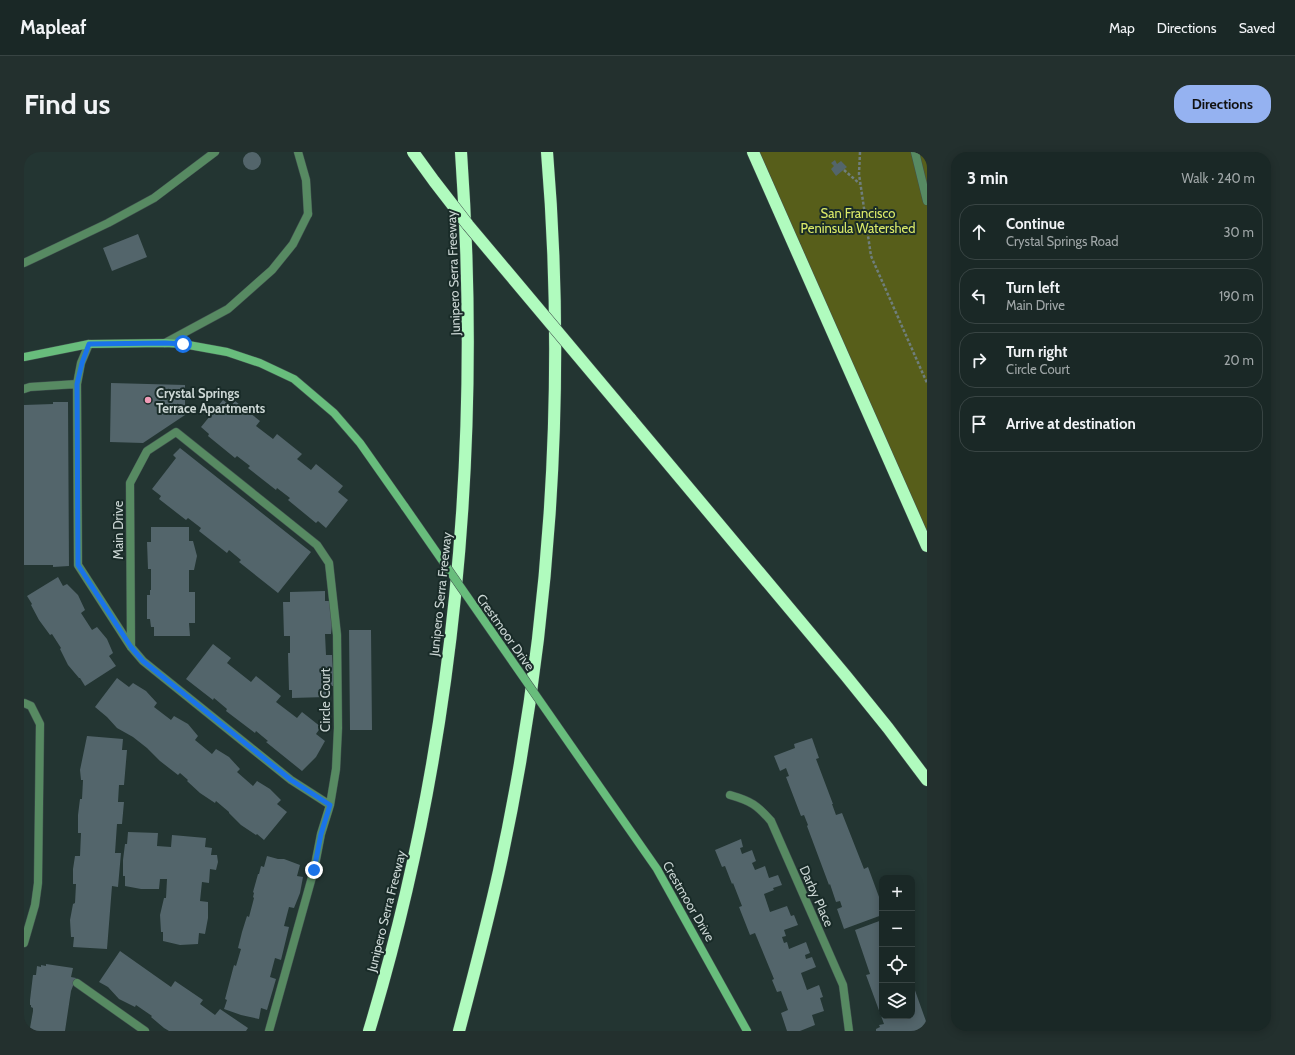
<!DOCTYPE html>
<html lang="en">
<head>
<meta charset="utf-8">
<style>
  body { margin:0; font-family:Cabin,sans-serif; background:#23302e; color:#f1f3f6 }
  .controls { position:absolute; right:12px; bottom:12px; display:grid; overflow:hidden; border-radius:8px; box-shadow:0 2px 10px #0003 }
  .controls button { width:36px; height:36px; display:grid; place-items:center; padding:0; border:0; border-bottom:1px solid #384443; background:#1a2826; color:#f1f3f6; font:20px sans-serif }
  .stop { position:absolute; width:12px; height:12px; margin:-9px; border:3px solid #1a73e8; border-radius:50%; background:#fff }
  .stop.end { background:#1a73e8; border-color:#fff; box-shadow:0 1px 4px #0008 }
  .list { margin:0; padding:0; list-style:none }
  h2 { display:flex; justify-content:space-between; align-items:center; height:52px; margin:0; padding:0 16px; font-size:17px }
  h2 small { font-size:13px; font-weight:400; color:#9fa6a7 }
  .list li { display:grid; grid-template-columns:26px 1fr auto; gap:12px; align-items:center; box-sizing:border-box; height:56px; margin:0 8px 8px; padding:0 8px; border:1px solid #384443; border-radius:16px }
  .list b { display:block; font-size:15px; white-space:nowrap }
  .list p { margin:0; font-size:13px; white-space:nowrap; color:#9fa6a7 }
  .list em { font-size:13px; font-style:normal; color:#9fa6a7 }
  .icon { flex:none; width:22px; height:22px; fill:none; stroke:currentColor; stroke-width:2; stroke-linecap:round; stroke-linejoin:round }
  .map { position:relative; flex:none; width:903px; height:879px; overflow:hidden; border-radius:16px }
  header { display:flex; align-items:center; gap:24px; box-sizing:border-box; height:56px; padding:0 20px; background:#1a2826; border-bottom:1px solid #384443 }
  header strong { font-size:19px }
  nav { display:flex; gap:22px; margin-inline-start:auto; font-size:14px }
  .intro { display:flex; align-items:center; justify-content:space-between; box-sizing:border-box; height:96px; padding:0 24px }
  h1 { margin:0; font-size:28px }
  .button { padding:10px 18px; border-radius:16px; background:#95b2f1; color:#111; font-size:14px; font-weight:700 }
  main { display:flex; gap:24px; padding:0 24px }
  aside { flex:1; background:#1a2826; border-radius:16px; box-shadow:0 2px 10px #0003 }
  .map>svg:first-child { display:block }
  .green { fill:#575e1a }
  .building { fill:#53656b }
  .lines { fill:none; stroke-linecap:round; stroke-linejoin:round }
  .lane-casing { stroke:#41524f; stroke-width:9 }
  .street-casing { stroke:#41524f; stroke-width:9 }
  .secondary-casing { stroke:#41524f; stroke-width:9 }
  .highway-casing { stroke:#41524f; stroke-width:13 }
  .path { stroke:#6f7e7c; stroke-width:2.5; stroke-dasharray:3 2; stroke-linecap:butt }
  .lane { stroke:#578a62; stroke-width:8 }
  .street { stroke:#578a62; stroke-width:8 }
  .secondary { stroke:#68bd7c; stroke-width:8 }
  .highway { stroke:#b0fbbe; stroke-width:12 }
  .secondary-bridge-casing { stroke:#41524f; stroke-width:9; stroke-linecap:butt }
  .highway-bridge-casing { stroke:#41524f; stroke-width:13; stroke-linecap:butt }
  .secondary-bridge { stroke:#68bd7c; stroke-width:8 }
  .highway-bridge { stroke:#b0fbbe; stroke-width:12 }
  .route { stroke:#1a73e8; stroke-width:5 }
  .poi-dot { fill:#f09ab6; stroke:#192b28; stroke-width:1.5 }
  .labels { text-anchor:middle; stroke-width:4; stroke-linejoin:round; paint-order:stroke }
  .park-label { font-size:13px; fill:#dbea68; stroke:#192b28 }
  .street-label { font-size:13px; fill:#cbd6d4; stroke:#192b28 }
  .poi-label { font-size:13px; font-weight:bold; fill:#cbd6d4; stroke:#192b28; text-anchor:start }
</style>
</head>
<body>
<header>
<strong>Mapleaf</strong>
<nav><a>Map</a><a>Directions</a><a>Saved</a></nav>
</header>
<div class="intro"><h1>Find us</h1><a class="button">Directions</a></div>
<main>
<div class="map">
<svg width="903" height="879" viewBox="0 0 903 879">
  <rect width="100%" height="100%" fill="#233532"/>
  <path class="green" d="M 729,0 L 903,0 L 903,394 Z"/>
  <path class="building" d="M219 9a9 9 0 1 1 18 0a9 9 0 1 1-18 0Z
    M 811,8 L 813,12 L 817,9 L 823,15 L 812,24 L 807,17 L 810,14 L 807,11 Z
    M 114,82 L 123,105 L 88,119 L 79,96 Z
    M 87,231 L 161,233 L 161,263 L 119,291 L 86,290 Z
    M 199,248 L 207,254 L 211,249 L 236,269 L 232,274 L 249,287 L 253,282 L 278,302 L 273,307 L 287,318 L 292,312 L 319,334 L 314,340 L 324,348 L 302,376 L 294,369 L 292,371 L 264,348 L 266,346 L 253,336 L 252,338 L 224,316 L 226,314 L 213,304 L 211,306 L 184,284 L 185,282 L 177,275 Z
    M 29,250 L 44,250 L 45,414 L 29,415 L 29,413 L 0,413 L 0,253 L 29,252 Z
    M 156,296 L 287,400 L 254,441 L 215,410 L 217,408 L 205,398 L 203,401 L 175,379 L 177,376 L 164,366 L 162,368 L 135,347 L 137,344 L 128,337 L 152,306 L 149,303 Z
    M 127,375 L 165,375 L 165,389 L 169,389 L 173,404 L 170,418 L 165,418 L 165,440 L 171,440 L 171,471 L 165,471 L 166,484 L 130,484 L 130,475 L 127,475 L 126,467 L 123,467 L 123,443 L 126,443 L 126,438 L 127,438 L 127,417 L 124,417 L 123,390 L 127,390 Z
    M 34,425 L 39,434 L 43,432 L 54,443 L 61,458 L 57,461 L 68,478 L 73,475 L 83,487 L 89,501 L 85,504 L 92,514 L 61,534 L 56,526 L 55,526 L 44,513 L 36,497 L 37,496 L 28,482 L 26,483 L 15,468 L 7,453 L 8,452 L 3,444 Z
    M 301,439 L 301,449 L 306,449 L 309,465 L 307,482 L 301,482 L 302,503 L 308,503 L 309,520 L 309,534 L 302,534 L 302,545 L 268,546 L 268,538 L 265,538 L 264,501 L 266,501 L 266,484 L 260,484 L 259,450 L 266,450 L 266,440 Z
    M 325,478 L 347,478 L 348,578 L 326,578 Z
    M 189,492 L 207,506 L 203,511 L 227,530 L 232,524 L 257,544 L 252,550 L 273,566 L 278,560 L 297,575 L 292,582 L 301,589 L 292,605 L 278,619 L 242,590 L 244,589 L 232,579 L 231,581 L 202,559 L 203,557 L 190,546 L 189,548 L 162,527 Z
    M 93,526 L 105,535 L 109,531 L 122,539 L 133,551 L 130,555 L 147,568 L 150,564 L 164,572 L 174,584 L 171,588 L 188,602 L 192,597 L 205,605 L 216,617 L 213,620 L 229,634 L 233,629 L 246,637 L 257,648 L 253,652 L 263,660 L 240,688 L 233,682 L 232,683 L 217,673 L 205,661 L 205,660 L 192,649 L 191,651 L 176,641 L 163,629 L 164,628 L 156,621 L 154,623 L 136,609 L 123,596 L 109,585 L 93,576 L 83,565 L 71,555 Z
    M 63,584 L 99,587 L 98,598 L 103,598 L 100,633 L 95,633 L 94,650 L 100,650 L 98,672 L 93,672 L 91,701 L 97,701 L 94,735 L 88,734 L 83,797 L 49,795 L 50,785 L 47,785 L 46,768 L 49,752 L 51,751 L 52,732 L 49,732 L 49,717 L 51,704 L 56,704 L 57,681 L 54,681 L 54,663 L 56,647 L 58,647 L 59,628 L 57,628 L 56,618 Z
    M 788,586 L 795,606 L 792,607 L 809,652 L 808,652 L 812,663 L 818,661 L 840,717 L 844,715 L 858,753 L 858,763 L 820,777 L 813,757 L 818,755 L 816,749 L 812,750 L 806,732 L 805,733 L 783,674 L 784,673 L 780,663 L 777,664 L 762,625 L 765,624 L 762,616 L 756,619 L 750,604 L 771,596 L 770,592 Z
    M 104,680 L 134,681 L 133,694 L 147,695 L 148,683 L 182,686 L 181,695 L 188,696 L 187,703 L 193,703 L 194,710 L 192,718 L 186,717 L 185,731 L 178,730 L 176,749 L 184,750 L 184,766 L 181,782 L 175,781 L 174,792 L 156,793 L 139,789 L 139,780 L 137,780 L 136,763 L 140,746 L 142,746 L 143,727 L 136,727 L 135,737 L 117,737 L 101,734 L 101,724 L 99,724 L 99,708 L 101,692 L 103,692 Z
    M 717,687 L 719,695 L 716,696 L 718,702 L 728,698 L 732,709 L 728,711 L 731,718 L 741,714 L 745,726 L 754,723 L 758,733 L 749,736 L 750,738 L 740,742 L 746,760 L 763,754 L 767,764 L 770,763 L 774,773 L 760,778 L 762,784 L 758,785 L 760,791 L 763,790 L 765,797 L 782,790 L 786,801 L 781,803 L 782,807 L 788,805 L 792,815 L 777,821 L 783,838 L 795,833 L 799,845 L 796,846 L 800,859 L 788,863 L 791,873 L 776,879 L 763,879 L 757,861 L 764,858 L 757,839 L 753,840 L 748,828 L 750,827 L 731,781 L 726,783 L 715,755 L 718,754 L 709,731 L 708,732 L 701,714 L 698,715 L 691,698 Z
    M 243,704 L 254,707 L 260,707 L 276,713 L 273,724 L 279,725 L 276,741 L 270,756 L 265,755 L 260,774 L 265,775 L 257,808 L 251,806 L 246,825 L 252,827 L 243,858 L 237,856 L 235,867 L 217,863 L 200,857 L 203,848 L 201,847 L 210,813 L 212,814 L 217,797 L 214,796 L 218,780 L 223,764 L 225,765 L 230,746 L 229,745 L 230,741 L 229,740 L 234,722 L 235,722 L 237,714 L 240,715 Z
    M 858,768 L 858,864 L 888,864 L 888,830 L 903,872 L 903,879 L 852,879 L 852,877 L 856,875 L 855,873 L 860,872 L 842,823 L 846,822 L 831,778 Z
    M 96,799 L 147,835 L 151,829 L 179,848 L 176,852 L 191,863 L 196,857 L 224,876 L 222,879 L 145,879 L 140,876 L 127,865 L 128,864 L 112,853 L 111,855 L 95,847 L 84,835 L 75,830 Z
    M 22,812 L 49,816 L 47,825 L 52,826 L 47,839 L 41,879 L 3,879 L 3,875 L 6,876 L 9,859 L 9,856 L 7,855 L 7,853 L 6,853 L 6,848 L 9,823 L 12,823 L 13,814 L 17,815 L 17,813 L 22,814 Z"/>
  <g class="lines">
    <defs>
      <path id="lane" d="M 274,0 L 282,28 L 284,62
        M 891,0 L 903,49
        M 0,111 L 84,71 L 130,46 L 191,0"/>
      <path id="street" d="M 141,191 L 204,157 L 248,118 L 269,92 L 284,62
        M 65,192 L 57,211 L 53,232 L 54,413 L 107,495 L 119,509 L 267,628 L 306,653
        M 0,237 L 6,235 L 53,232
        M 107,495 L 106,331 L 123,299 L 152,280 L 293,393 L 305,411 L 313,483 L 314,576 L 312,617 L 306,653 L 297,682 L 290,718 L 245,879
        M 0,551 L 7,554 L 16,572 L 14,731 L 11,753 L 0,791
        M 706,643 C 727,649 733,653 747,669 L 819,833 L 825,879
        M 53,831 L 121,879"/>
      <path id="secondary" d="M 0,205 L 65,192 L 141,191 L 159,192 L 203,200 L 236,211 L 270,227 L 310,261 L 336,291 L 381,355
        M 559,611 L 633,717 L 723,879"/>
      <path id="highway" d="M 729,0 L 903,394
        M 606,266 L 822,524 L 864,576 L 903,628
        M 345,879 C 431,595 458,295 437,0
        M 435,879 C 449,826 463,773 475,719 C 526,486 543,238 523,0"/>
    </defs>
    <use href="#lane" class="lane-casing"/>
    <use href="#street" class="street-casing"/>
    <use href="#secondary" class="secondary-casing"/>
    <use href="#highway" class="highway-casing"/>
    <path class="path" d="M 836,0 L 835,22 L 847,104 L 903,231
      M 820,18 L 836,32"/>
    <use href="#lane" class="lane"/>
    <use href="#street" class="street"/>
    <use href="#secondary" class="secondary"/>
    <use href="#highway" class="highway"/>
    <defs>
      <path id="secondary-bridge" d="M 381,355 L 559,611"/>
      <path id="highway-bridge" d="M 389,0 L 410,29 L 444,73 L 606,266"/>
    </defs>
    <use href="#secondary-bridge" class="secondary-bridge-casing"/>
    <use href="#highway-bridge" class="highway-bridge-casing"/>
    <use href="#secondary-bridge" class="secondary-bridge"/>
    <use href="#highway-bridge" class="highway-bridge"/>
  </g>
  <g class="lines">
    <path class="route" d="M 159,192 L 141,191 L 65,192 L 58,211 L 53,232 L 54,413 L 107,495 L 119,509 L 267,628 L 306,653 L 297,682 L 290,718"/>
  </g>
  <circle class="poi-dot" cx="124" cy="248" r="4"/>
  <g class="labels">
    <g class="park-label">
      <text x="834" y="66">San Francisco<tspan x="834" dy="15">Peninsula Watershed</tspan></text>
    </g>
    <g class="street-label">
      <text transform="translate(429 121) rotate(-92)" y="5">Junipero Serra Freeway</text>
      <text transform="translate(94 378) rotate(-90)" y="5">Main Drive</text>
      <text transform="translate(416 442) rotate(-84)" y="5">Junipero Serra Freeway</text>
      <text transform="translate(482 480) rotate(55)" y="5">Crestmoor Drive</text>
      <text transform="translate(301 548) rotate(-90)" y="5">Circle Court</text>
      <text transform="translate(793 744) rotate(66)" y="5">Darby Place</text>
      <text transform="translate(665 749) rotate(60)" y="5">Crestmoor Drive</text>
      <text transform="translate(362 759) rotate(-76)" y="5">Junipero Serra Freeway</text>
    </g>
    <g class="poi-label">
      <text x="132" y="246">Crystal Springs<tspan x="132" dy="15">Terrace Apartments</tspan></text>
    </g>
  </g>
</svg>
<div class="controls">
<button>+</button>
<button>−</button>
<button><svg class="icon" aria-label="locate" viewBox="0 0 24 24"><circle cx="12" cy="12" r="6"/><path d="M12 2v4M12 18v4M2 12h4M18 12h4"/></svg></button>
<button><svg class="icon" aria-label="layers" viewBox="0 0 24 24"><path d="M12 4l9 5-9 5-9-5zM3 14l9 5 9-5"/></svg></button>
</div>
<div class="stop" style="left:159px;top:192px"></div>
<div class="stop end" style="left:290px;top:718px"></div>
</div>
<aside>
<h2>3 min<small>Walk · 240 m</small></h2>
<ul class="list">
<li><svg class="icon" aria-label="ahead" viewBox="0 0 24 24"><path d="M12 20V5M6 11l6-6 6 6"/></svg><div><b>Continue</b><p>Crystal Springs Road</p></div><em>30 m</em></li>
<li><svg class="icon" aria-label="left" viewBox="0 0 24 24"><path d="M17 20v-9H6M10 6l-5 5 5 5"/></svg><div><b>Turn left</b><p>Main Drive</p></div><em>190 m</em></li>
<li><svg class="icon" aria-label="right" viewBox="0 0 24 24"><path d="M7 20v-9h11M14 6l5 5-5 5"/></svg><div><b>Turn right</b><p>Circle Court</p></div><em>20 m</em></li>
<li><svg class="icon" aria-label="arrive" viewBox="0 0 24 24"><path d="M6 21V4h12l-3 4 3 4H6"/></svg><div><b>Arrive at destination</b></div></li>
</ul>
</aside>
</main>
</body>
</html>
